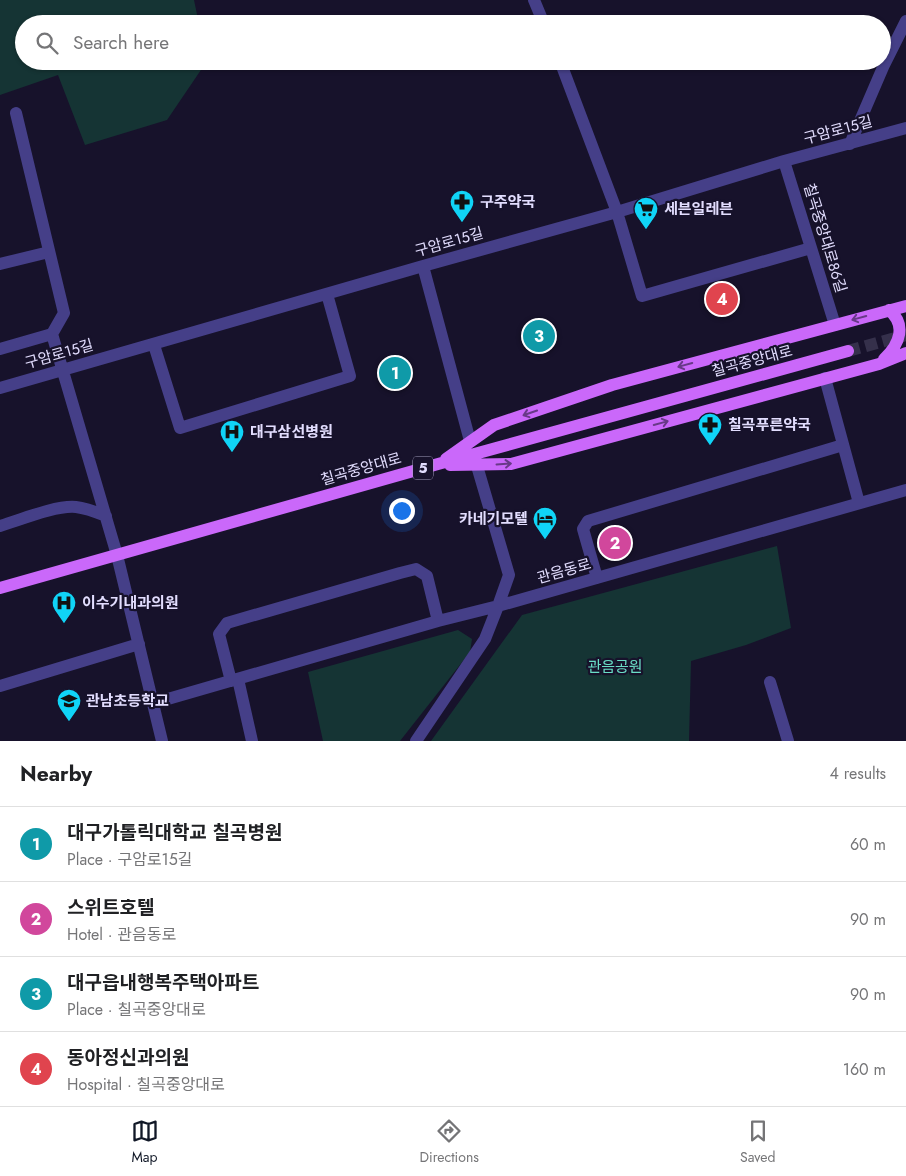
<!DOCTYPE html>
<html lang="en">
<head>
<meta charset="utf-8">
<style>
  body { margin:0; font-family:Jost,"Noto Sans KR",sans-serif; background:#f6f6f6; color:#202124 }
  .you { position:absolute; left:401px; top:510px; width:18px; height:18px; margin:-12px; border:4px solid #fff; border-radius:50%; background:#1a73e8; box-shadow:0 0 0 8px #1a73e833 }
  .badge { display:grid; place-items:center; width:32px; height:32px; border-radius:50%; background:#111827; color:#fff; font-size:16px; font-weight:700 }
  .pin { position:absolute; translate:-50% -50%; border:2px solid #fff; box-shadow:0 1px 5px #0006 }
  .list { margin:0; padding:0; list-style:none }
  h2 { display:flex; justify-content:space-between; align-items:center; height:65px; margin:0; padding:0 20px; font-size:21px }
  h2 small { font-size:16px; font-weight:400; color:#757577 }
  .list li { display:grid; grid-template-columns:32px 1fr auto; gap:15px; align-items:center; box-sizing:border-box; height:75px; padding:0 20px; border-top:1px solid #e0e0e0 }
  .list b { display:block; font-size:19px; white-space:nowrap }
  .list p { margin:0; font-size:16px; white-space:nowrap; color:#757577 }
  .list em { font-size:16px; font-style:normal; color:#757577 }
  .icon { flex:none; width:28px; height:28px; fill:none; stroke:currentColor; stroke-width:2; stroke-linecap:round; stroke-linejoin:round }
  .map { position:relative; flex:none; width:906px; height:741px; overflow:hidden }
  .search { position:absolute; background:#fff; box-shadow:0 1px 4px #0004; left:15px; right:15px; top:15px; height:55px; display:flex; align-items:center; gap:12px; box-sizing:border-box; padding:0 18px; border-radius:28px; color:#757577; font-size:19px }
  .sheet { height:365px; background:#fff }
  nav { display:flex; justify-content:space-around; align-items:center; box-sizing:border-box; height:70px; border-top:1px solid #e0e0e0; background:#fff; font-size:14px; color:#757577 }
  nav a { display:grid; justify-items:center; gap:2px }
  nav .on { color:#111827 }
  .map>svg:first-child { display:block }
  .green { fill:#153434 }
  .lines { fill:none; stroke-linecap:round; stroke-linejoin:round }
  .major-tunnel { stroke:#35304b; stroke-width:12; stroke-dasharray:12 6; stroke-linecap:butt }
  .minor { stroke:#453f88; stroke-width:12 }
  .major { stroke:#ca68fa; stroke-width:12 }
  .oneway { stroke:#683988 }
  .labels { text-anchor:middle; stroke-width:4.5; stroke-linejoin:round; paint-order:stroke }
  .shield { fill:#17122b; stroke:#a5a0bf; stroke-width:1 }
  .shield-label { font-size:14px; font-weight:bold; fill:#e2ddfe }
  .street-label { font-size:15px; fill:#e2ddfe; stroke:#17122b }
  .poi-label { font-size:15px; font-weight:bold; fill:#e2ddfe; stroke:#17122b; text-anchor:start }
  .park-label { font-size:15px; fill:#6addc6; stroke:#17122b }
</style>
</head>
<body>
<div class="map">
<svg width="906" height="741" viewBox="0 0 906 741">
  <rect width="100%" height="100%" fill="#17122b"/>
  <path class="green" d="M 0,0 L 194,0 L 199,24 L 24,24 L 24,61 L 207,61 L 167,120 L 85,145 L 58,75 L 0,95 Z
    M 777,546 L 791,628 L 746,645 L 691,661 L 689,741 L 431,741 L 522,615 Z
    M 458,630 L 472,639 L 470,652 L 400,741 L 323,741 L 308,672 Z"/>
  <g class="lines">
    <path class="major-tunnel" d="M 848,351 L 906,335"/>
    <path class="minor" d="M 534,0 L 544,24
      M 560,61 L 617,212 L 642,296 L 811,248
      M 16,113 L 64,313 L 52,334 L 117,555 L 162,741
      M 850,144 L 884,65 L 906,21
      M 784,161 L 835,325
      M 0,264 L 49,252
      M 423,266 L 470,441
      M 154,345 L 180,428 L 350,376 L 327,294
      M 0,349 L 52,334
      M 825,378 L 859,503
      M 0,388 L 423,266 L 617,212 L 784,161 L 906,128
      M 0,526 C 20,520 56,505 76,507 C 86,508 96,512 106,516
      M 597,578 L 583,529 L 588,521 L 843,445
      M 238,679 L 252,741
      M 231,681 L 219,634 L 227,623 L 400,573 L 416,569 L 427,576 L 438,621
      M 770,682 L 788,741
      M 0,686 L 139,644
      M 154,703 L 438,621 L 498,606 L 509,575 L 477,466
      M 416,741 L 485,639 L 498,606 L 906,490"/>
    <path class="major" d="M 884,359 C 901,343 906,324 889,310
      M 446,459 L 494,425 L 612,385 L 906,306
      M 450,465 L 511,464 L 879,364 L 906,353
      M 0,588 L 438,464 L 848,351"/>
  </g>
  <defs><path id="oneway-shaft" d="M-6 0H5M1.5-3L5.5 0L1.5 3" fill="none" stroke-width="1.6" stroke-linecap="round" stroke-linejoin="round" transform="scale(1.25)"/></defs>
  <g class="oneway">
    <use href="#oneway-shaft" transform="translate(859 318) rotate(165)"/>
    <use href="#oneway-shaft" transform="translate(685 365) rotate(165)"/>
    <use href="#oneway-shaft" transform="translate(530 413) rotate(161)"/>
    <use href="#oneway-shaft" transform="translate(661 423) rotate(-15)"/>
    <use href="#oneway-shaft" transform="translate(504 464) rotate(-4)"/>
  </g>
  <defs>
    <symbol id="pharmacy-pin" viewBox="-11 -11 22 30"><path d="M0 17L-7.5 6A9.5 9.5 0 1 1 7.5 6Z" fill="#10d4f7" stroke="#17122b"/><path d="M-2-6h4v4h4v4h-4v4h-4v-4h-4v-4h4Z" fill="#111"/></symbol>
    <symbol id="supermarket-pin" viewBox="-11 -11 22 30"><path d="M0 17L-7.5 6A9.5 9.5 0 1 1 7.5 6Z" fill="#10d4f7" stroke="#17122b"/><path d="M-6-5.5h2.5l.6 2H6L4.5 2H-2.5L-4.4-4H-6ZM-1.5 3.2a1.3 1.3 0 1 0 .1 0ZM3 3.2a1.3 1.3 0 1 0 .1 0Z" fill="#111"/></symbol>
    <symbol id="hospital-pin" viewBox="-11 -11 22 30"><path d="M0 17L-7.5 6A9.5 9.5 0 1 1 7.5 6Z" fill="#10d4f7" stroke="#17122b"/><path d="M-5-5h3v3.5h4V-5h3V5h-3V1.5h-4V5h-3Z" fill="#111"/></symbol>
    <symbol id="hotel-pin" viewBox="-11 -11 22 30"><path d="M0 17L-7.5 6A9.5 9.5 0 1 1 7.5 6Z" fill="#10d4f7" stroke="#17122b"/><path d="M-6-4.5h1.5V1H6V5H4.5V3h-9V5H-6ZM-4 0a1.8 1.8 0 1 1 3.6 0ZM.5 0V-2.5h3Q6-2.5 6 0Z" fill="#111"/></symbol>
    <symbol id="school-pin" viewBox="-11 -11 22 30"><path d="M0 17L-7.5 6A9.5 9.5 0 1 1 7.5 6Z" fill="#10d4f7" stroke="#17122b"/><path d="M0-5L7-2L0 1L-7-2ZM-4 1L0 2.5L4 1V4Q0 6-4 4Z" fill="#111"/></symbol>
  </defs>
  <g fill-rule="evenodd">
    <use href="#pharmacy-pin" x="448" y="188" width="28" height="38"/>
    <use href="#supermarket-pin" x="632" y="195" width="28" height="38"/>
    <use href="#pharmacy-pin" x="696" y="411" width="28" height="38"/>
    <use href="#hospital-pin" x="218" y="418" width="28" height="38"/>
    <use href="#hotel-pin" x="531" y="505" width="28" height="38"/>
    <use href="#hospital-pin" x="50" y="589" width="28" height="38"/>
    <use href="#school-pin" x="55" y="687" width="28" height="38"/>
  </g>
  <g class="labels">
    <rect class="shield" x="413" y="456.5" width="20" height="23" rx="4"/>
    <g class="shield-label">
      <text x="423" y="473">5</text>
    </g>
    <g class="street-label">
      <text transform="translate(838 130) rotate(-15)" y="5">구암로15길</text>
      <text transform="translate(825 238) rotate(73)" y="5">칠곡중앙대로86길</text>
      <text transform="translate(449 242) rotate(-16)" y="5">구암로15길</text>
      <text transform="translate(59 354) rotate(-16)" y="5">구암로15길</text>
      <text transform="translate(752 361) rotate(-15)" y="5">칠곡중앙대로</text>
      <text transform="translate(361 469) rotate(-16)" y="5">칠곡중앙대로</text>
      <text transform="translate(564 571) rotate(-16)" y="5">관음동로</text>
    </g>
    <g class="poi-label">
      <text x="480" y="207">구주약국</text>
      <text x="664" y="214">세븐일레븐</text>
      <text x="728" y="430">칠곡푸른약국</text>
      <text x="250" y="437">대구삼선병원</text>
      <text x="528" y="524" text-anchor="end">카네기모텔</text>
      <text x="82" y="608">이수기내과의원</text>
      <text x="86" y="706">관남초등학교</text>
    </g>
    <g class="park-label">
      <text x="615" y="672">관음공원</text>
    </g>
  </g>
</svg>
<div class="you"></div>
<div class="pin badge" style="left:395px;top:373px;background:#0f9aa8">1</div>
<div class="pin badge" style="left:615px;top:543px;background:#d1479c">2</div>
<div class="pin badge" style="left:539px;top:336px;background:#0f9aa8">3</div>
<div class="pin badge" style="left:722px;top:299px;background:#e0444e">4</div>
<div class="search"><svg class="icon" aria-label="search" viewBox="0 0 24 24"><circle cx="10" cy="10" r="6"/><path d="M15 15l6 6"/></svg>Search here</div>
</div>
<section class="sheet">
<h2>Nearby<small>4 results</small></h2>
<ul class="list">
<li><span class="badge" style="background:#0f9aa8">1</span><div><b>대구가톨릭대학교 칠곡병원</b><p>Place · 구암로15길</p></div><em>60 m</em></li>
<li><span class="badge" style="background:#d1479c">2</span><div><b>스위트호텔</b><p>Hotel · 관음동로</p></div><em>90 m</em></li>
<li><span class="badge" style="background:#0f9aa8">3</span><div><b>대구읍내행복주택아파트</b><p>Place · 칠곡중앙대로</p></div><em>90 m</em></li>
<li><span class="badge" style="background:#e0444e">4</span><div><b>동아정신과의원</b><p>Hospital · 칠곡중앙대로</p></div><em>160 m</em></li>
</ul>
</section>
<nav>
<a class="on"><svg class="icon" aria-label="map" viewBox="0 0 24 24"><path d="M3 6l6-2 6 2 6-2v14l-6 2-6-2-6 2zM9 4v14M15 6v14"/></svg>Map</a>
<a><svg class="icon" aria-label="directions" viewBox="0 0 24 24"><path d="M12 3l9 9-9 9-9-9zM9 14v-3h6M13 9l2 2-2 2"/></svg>Directions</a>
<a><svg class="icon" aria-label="saved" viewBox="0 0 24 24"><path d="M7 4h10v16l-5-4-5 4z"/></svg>Saved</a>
</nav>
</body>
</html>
